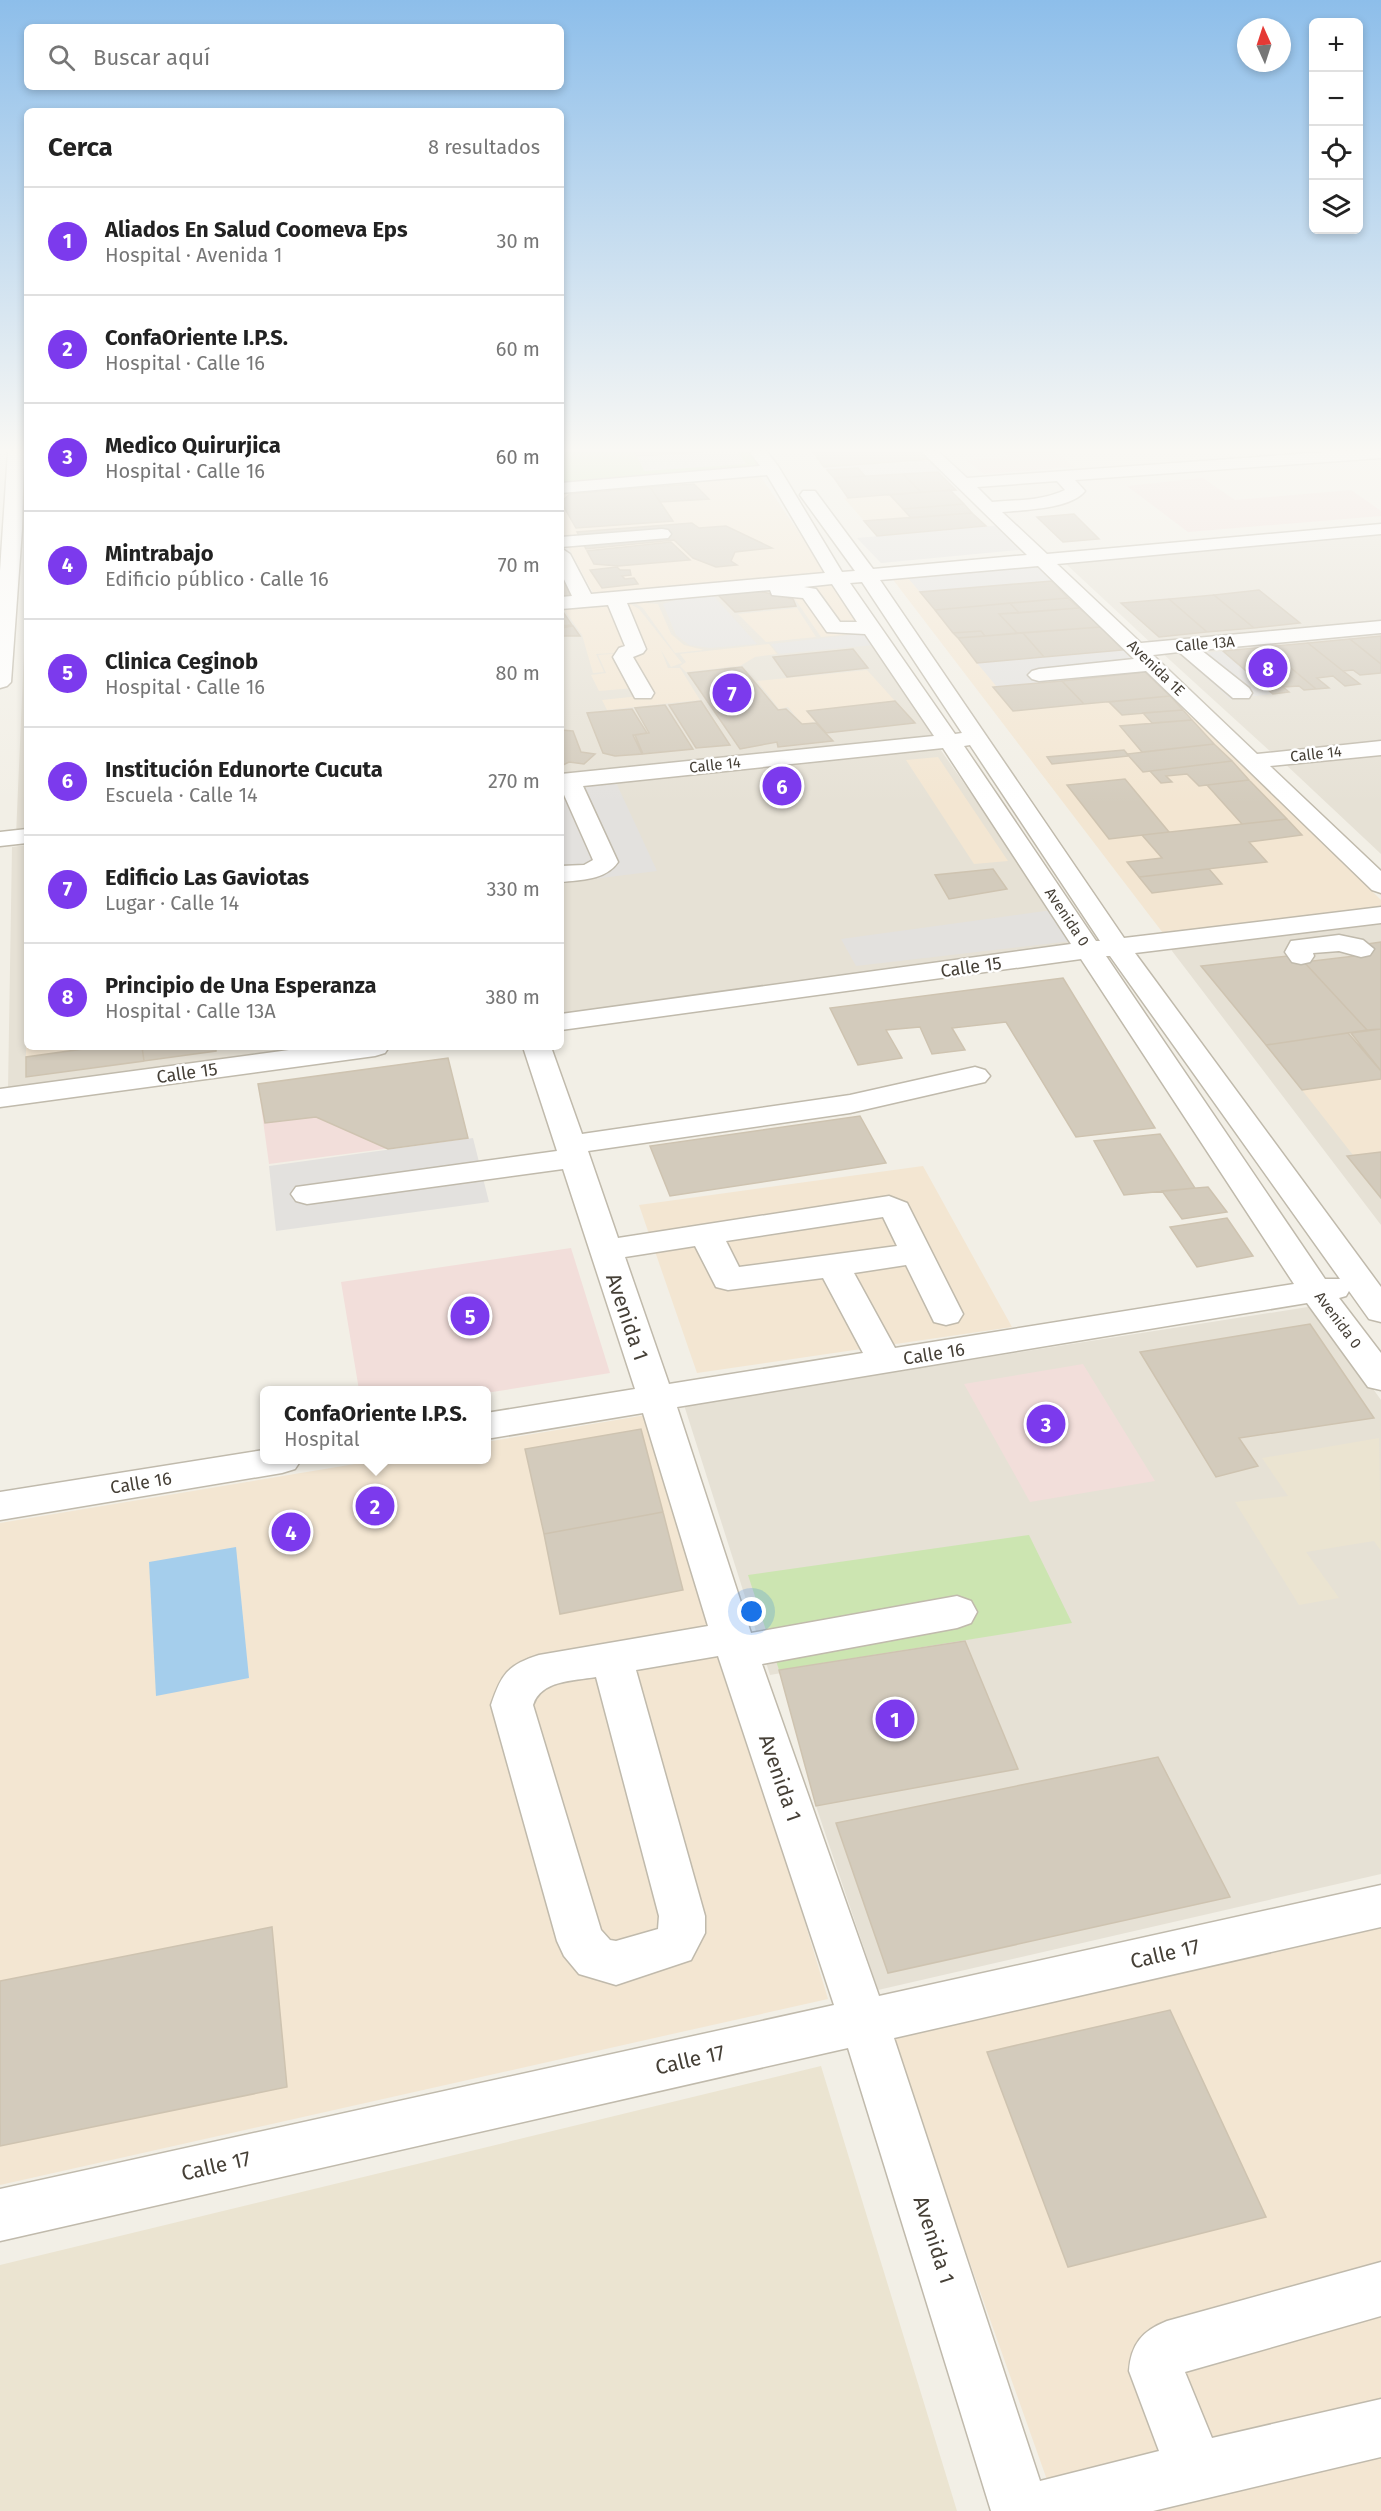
<!DOCTYPE html>
<html lang="es">
<head>
<meta charset="utf-8">
<style>
  body { margin:0; font-family:"Fira Sans",sans-serif; background:#f2f2f2; color:#222 }
  .controls { position:absolute; right:18px; top:18px; display:grid; overflow:hidden; border-radius:9px; box-shadow:0 3px 9px #0003 }
  .controls button { width:54px; height:54px; display:grid; place-items:center; padding:0; border:0; border-bottom:2px solid #e0e0e0; background:#fff; color:#222; font:30px sans-serif }
  .compass { position:absolute; left:1237px; top:18px; width:54px; height:54px; border-radius:50%; background:#fff; box-shadow:0 3px 9px #0003; rotate:357deg }
  .you { position:absolute; left:752px; top:1612px; width:21px; height:21px; margin:-15px; border:4px solid #fff; border-radius:50%; background:#1a73e8; box-shadow:0 0 0 9px #1a73e833 }
  .badge { display:grid; place-items:center; width:39px; height:39px; border-radius:50%; background:#7c3aed; color:#fff; font-size:20px; font-weight:700 }
  .pin { position:absolute; translate:-50% -50%; border:3px solid #fff; box-shadow:0 2px 6px #0006 }
  .popup { position:absolute; left:260px; top:1386px; width:231px; height:78px; box-sizing:border-box; display:grid; place-content:center; border-radius:9px; background:#fff; filter:drop-shadow(0 2px 4px #0005); font-size:20px; white-space:nowrap; color:#767676 }
  .popup b { font-size:22px; color:#222 }
  .popup::after { content:''; position:absolute; left:50%; top:100%; margin-left:-12px; border:12px solid transparent; border-top-color:#fff }
  .list { margin:0; padding:0; list-style:none }
  h2 { display:flex; justify-content:space-between; align-items:center; height:78px; margin:0; padding:0 24px; font-size:26px }
  h2 small { font-size:20px; font-weight:400; color:#767676 }
  .list li { display:grid; grid-template-columns:39px 1fr auto; gap:18px; align-items:center; box-sizing:border-box; height:108px; padding:0 24px; border-top:2px solid #e0e0e0 }
  .list b { display:block; font-size:22px; white-space:nowrap }
  .list p { margin:0; font-size:20px; white-space:nowrap; color:#767676 }
  .list em { font-size:20px; font-style:normal; color:#767676 }
  .icon { flex:none; width:33px; height:33px; fill:none; stroke:currentColor; stroke-width:2; stroke-linecap:round; stroke-linejoin:round }
  .map { position:relative; flex:none; width:1381px; height:2511px; overflow:hidden }
  .search { position:absolute; background:#fff; box-shadow:0 3px 9px #0003; left:24px; top:24px; width:540px; height:66px; display:flex; align-items:center; gap:15px; box-sizing:border-box; padding:0 21px; border-radius:9px; color:#767676; font-size:22px }
  .panel { position:absolute; background:#fff; box-shadow:0 3px 9px #0003; left:24px; top:108px; width:540px; height:942px; border-radius:9px }
  .map>svg:first-child { display:block }
  .residential { fill:#e6e1d5 }
  .commercial { fill:#f3e6d2 }
  .education { fill:#ebe4d1 }
  .medical { fill:#f2deda }
  .green { fill:#cce5b1 }
  .parking { fill:#e3e1de }
  .water { fill:#a5ceec }
  .building { fill:#d3cbbc; stroke:#cec3b0; stroke-width:1.5 }
  .lines { fill:none; stroke-linecap:round; stroke-linejoin:round }
  .minor-casing { stroke:#c0baac; stroke-width:3 }
  .minor { fill:#fff; fill-rule:evenodd }
  .labels { text-anchor:middle; stroke-width:5; stroke-linejoin:round; paint-order:stroke }
  .far-street-label { font-size:15px; fill:#453f36; stroke:#fff }
  .street-label { font-size:18px; fill:#453f36; stroke:#fff }
  .near-street-label { font-size:21px; fill:#453f36; stroke:#fff }
</style>
</head>
<body>
<div class="map">
<svg width="1381" height="2511" viewBox="0 0 1381 2511">
  <rect width="100%" height="100%" fill="#f2efe6"/>
  <path class="residential" d="M 1381,533 L 1381,622 L 1152,644 L 1065,563 Z
    M 831,579 L 871,632 L 933,735 L 561,774 L 561,603 Z
    M 1381,631 L 1381,743 L 1273,754 L 1160,651 Z
    M 24,652 L 27,652 L 27,834 L 16,835 Z
    M 938,746 L 1075,943 L 561,1016 L 561,781 Z
    M 1381,752 L 1381,854 L 1282,761 Z
    M 27,845 L 27,1047 L 327,1047 L 8,1089 L 12,847 Z
    M 1381,922 L 1381,1225 L 1169,947 Z
    M 1314,1306 L 1381,1400 L 1381,1874 L 878,1990 L 816,1806 L 1018,1768 L 965,1641 L 770,1675 L 684,1405 Z"/>
  <path class="commercial" d="M 759,474 L 826,572 L 593,593 L 561,534 L 561,488 Z
    M 890,495 L 911,518 L 864,521 L 844,498 Z
    M 1039,564 L 1381,900 L 1381,909 L 1166,937 L 891,577 Z
    M 831,579 L 871,632 L 821,637 L 795,599 L 752,586 Z
    M 627,602 L 639,609 L 682,663 L 671,667 L 661,650 L 668,668 L 680,668 L 700,700 L 607,710 L 602,700 L 640,696 L 634,688 L 599,691 L 591,675 L 606,673 L 598,655 L 635,652 L 596,654 L 604,672 L 593,673 L 582,635 L 563,608 Z
    M 633,602 L 658,604 L 671,634 L 684,645 L 704,650 L 675,653 L 643,608 Z
    M 797,608 L 816,637 L 766,642 L 738,614 Z
    M 769,644 L 777,654 L 755,657 L 740,666 L 686,672 L 680,666 L 686,662 L 680,654 Z
    M 867,670 L 895,701 L 806,711 L 815,722 L 802,724 L 788,707 L 779,709 L 757,681 Z
    M 938,757 L 1008,861 L 974,864 L 906,760 Z
    M 26,1001 L 27,1047 L 83,1047 L 83,1049 L 26,1057 Z
    M 1381,1079 L 1381,1152 L 1353,1155 L 1302,1090 Z
    M 923,1166 L 1012,1327 L 697,1373 L 639,1205 Z
    M 652,1414 L 828,1999 L 0,2185 L 0,1523 L 379,1460 L 486,1460 L 486,1442 Z
    M 1381,1913 L 1381,2511 L 1058,2511 L 887,2029 Z"/>
  <path class="education" d="M 1379,1438 L 1381,1551 L 1374,1541 L 1306,1552 L 1339,1598 L 1299,1605 L 1235,1502 L 1288,1496 L 1262,1458 Z
    M 821,2066 L 957,2511 L 0,2511 L 0,2265 Z"/>
  <path class="medical" d="M 1004,452 L 1056,452 L 1074,467 L 984,474 L 966,460 L 1009,457 Z
    M 1203,478 L 1235,500 L 1351,490 L 1381,511 L 1381,516 L 1188,532 L 1127,486 Z
    M 448,1058 L 468,1138 L 269,1164 L 258,1084 Z
    M 571,1248 L 610,1373 L 486,1393 L 486,1390 L 359,1390 L 341,1282 Z
    M 1083,1364 L 1155,1481 L 1030,1502 L 964,1384 Z"/>
  <path class="green" d="M 561,452 L 752,452 L 764,468 L 561,483 Z
    M 1029,1535 L 1072,1623 L 779,1670 L 748,1575 Z"/>
  <path class="parking" d="M 704,452 L 737,452 L 746,464 L 644,471 L 637,456 Z
    M 933,459 L 945,471 L 865,476 L 858,468 L 827,470 L 824,467 Z
    M 1002,525 L 1029,549 L 881,563 L 857,538 Z
    M 1037,566 L 1052,581 L 920,592 L 907,577 Z
    M 712,594 L 757,644 L 710,648 L 689,645 L 676,635 L 663,604 L 681,598 Z
    M 877,632 L 885,644 L 779,654 L 771,644 Z
    M 1123,650 L 1145,672 L 997,687 L 977,663 Z
    M 1223,651 L 1273,694 L 1230,699 L 1181,655 Z
    M 613,776 L 657,871 L 561,883 L 561,781 Z
    M 1052,910 L 1072,941 L 856,966 L 841,939 Z
    M 473,1138 L 489,1202 L 276,1231 L 269,1166 Z"/>
  <path class="water" d="M 236,1547 L 249,1678 L 156,1696 L 149,1562 Z"/>
  <path class="building" d="M 634,452 L 704,452 L 637,456 Z
    M 813,452 L 924,452 L 933,459 L 824,467 Z
    M 858,468 L 865,476 L 834,478 L 827,470 Z
    M 938,472 L 956,490 L 921,492 L 903,474 Z
    M 903,474 L 921,492 L 848,498 L 834,478 Z
    M 694,484 L 709,499 L 660,502 L 650,487 Z
    M 650,487 L 673,521 L 576,528 L 561,502 L 570,494 Z
    M 950,490 L 964,504 L 903,509 L 890,495 Z
    M 964,504 L 972,513 L 911,518 L 903,509 Z
    M 972,513 L 986,526 L 877,536 L 864,521 Z
    M 1074,514 L 1099,539 L 1063,542 L 1037,517 Z
    M 692,523 L 699,528 L 726,526 L 772,548 L 735,552 L 731,561 L 737,565 L 716,567 L 693,558 L 674,540 L 586,549 L 577,532 Z
    M 671,542 L 690,560 L 618,566 L 594,564 L 587,551 Z
    M 617,567 L 620,570 L 630,570 L 631,575 L 622,576 L 625,579 L 634,578 L 638,584 L 602,588 L 590,570 Z
    M 1052,581 L 1068,598 L 935,610 L 920,592 Z
    M 571,582 L 577,595 L 561,597 L 561,583 Z
    M 1259,590 L 1300,623 L 1254,628 L 1214,595 Z
    M 759,591 L 793,599 L 796,606 L 735,612 L 717,594 Z
    M 1214,595 L 1254,628 L 1207,632 L 1169,599 Z
    M 1068,598 L 1079,608 L 1019,613 L 1010,603 Z
    M 1169,599 L 1207,632 L 1159,637 L 1121,603 Z
    M 1010,603 L 1019,613 L 999,614 L 1017,633 L 985,636 L 981,631 L 953,633 L 935,610 Z
    M 1079,608 L 1101,627 L 1017,633 L 999,614 Z
    M 561,609 L 572,625 L 561,626 Z
    M 573,626 L 580,636 L 561,636 L 561,628 Z
    M 1101,627 L 1123,650 L 1044,657 L 1023,633 Z
    M 981,631 L 985,636 L 958,638 L 953,633 Z
    M 1023,633 L 1044,657 L 977,663 L 958,638 Z
    M 1381,636 L 1381,664 L 1350,639 Z
    M 1350,639 L 1381,664 L 1381,673 L 1360,675 L 1353,670 L 1343,671 L 1308,643 Z
    M 1308,643 L 1343,671 L 1360,684 L 1345,686 L 1333,676 L 1317,678 L 1329,688 L 1316,689 L 1266,647 Z
    M 1266,647 L 1316,689 L 1304,690 L 1299,686 L 1283,687 L 1289,692 L 1273,694 L 1223,651 Z
    M 853,649 L 868,668 L 787,677 L 773,657 Z
    M 742,667 L 778,710 L 786,709 L 802,724 L 816,723 L 833,741 L 778,747 L 777,742 L 740,749 L 688,673 Z
    M 1145,672 L 1170,696 L 1084,704 L 1062,681 Z
    M 1062,681 L 1084,704 L 1013,711 L 993,687 Z
    M 1170,696 L 1183,710 L 1122,715 L 1109,702 Z
    M 701,701 L 730,745 L 696,748 L 669,705 Z
    M 895,701 L 915,723 L 826,733 L 807,711 Z
    M 665,705 L 693,749 L 643,754 L 635,735 L 649,733 L 635,708 Z
    M 632,709 L 647,733 L 633,735 L 642,754 L 615,756 L 603,753 L 587,713 Z
    M 1183,710 L 1192,720 L 1152,723 L 1143,713 Z
    M 1192,720 L 1214,744 L 1142,752 L 1120,726 Z
    M 561,730 L 573,731 L 581,752 L 595,754 L 584,764 L 569,762 L 561,766 Z
    M 1214,744 L 1232,761 L 1143,772 L 1127,754 Z
    M 1124,750 L 1129,756 L 1052,764 L 1047,757 Z
    M 1232,761 L 1249,780 L 1199,786 L 1187,774 L 1166,776 L 1172,782 L 1161,783 L 1150,771 Z
    M 1125,779 L 1169,832 L 1109,839 L 1067,785 Z
    M 1249,780 L 1287,819 L 1242,824 L 1207,785 Z
    M 1287,819 L 1302,835 L 1249,842 L 1267,862 L 1139,877 L 1127,862 L 1162,858 L 1142,835 Z
    M 993,869 L 1007,889 L 949,899 L 935,875 Z
    M 1209,869 L 1222,884 L 1152,893 L 1139,877 Z
    M 1381,942 L 1381,1029 L 1367,1030 L 1304,962 L 1355,956 L 1346,947 Z
    M 1297,955 L 1304,962 L 1367,1030 L 1266,1045 L 1201,966 Z
    M 1063,978 L 1155,1128 L 1076,1137 L 1006,1022 L 952,1028 L 965,1050 L 932,1054 L 920,1027 L 886,1030 L 902,1058 L 858,1065 L 830,1008 Z
    M 1381,1029 L 1381,1071 L 1351,1033 Z
    M 1348,1033 L 1381,1071 L 1381,1079 L 1302,1090 L 1266,1045 Z
    M 83,1047 L 142,1047 L 144,1061 L 26,1077 L 26,1057 L 83,1049 Z
    M 142,1047 L 216,1047 L 216,1051 L 144,1061 Z
    M 448,1058 L 468,1138 L 388,1149 L 316,1117 L 265,1123 L 258,1084 Z
    M 860,1116 L 886,1163 L 670,1196 L 650,1146 Z
    M 1160,1134 L 1195,1188 L 1124,1195 L 1094,1141 Z
    M 1381,1152 L 1381,1198 L 1347,1156 Z
    M 1208,1187 L 1227,1212 L 1182,1219 L 1162,1191 Z
    M 1227,1218 L 1253,1256 L 1197,1267 L 1170,1227 Z
    M 1310,1324 L 1374,1418 L 1239,1438 L 1258,1466 L 1216,1477 L 1140,1352 Z
    M 641,1429 L 663,1512 L 544,1534 L 525,1449 Z
    M 663,1512 L 683,1590 L 560,1614 L 544,1534 Z
    M 965,1641 L 1018,1769 L 816,1806 L 779,1670 Z
    M 1158,1757 L 1230,1897 L 888,1973 L 836,1823 Z
    M 272,1927 L 287,2087 L 0,2146 L 0,1981 Z
    M 1170,2010 L 1266,2217 L 1068,2267 L 987,2052 Z"/>
  <g class="lines">
    <defs>
      <path id="minor" d="M 8,452 L 24,452 L 22,529 L 11,682 L 7,686 L 0,688 L 0,571 Z
        M 750,452 L 767,452 L 778,466 L 842,572 L 855,571 L 800,495 L 803,491 L 815,491 L 873,569 L 1027,555 L 922,452 L 939,452 L 967,478 L 1326,452 L 1381,452 L 1381,458 L 1075,480 L 1085,491 C 1071,509 1023,510 1002,512 L 1047,554 L 1381,524 L 1381,534 L 1057,564 L 1141,643 L 1381,621 L 1381,633 L 1201,650 L 1249,688 L 1252,693 L 1249,698 L 1233,698 L 1179,652 L 1153,655 L 1257,754 L 1381,741 L 1381,755 L 1270,766 L 1381,871 L 1381,893 L 1372,890 L 1146,671 L 1039,681 L 1032,679 L 1028,675 L 1032,671 L 1039,669 L 1134,659 L 1038,566 L 880,580 L 1124,938 L 1381,907 L 1381,923 L 1135,953 L 1381,1287 L 1381,1322 L 1369,1319 L 1349,1291 L 1346,1296 L 1339,1298 L 1381,1353 L 1381,1390 L 1368,1387 L 1307,1303 L 677,1407 L 751,1633 L 957,1596 L 971,1601 L 977,1612 L 971,1623 L 957,1628 L 762,1664 L 879,1996 L 1381,1885 L 1381,1927 L 894,2038 L 1040,2481 L 1159,2451 L 1129,2371 C 1131,2344 1142,2331 1167,2321 L 1381,2262 L 1381,2316 L 1185,2372 L 1212,2438 L 1381,2399 L 1381,2457 L 1153,2511 L 991,2511 L 848,2048 L 0,2241 L 0,2189 L 834,2005 L 718,1656 L 636,1670 L 705,1916 L 705,1933 L 691,1960 L 616,1985 L 579,1974 L 564,1956 L 557,1941 L 491,1705 C 501,1675 507,1665 539,1655 L 708,1626 L 643,1413 L 486,1439 L 486,1413 L 635,1389 L 563,1169 L 307,1204 L 296,1201 L 291,1194 L 296,1187 L 557,1151 L 523,1047 L 551,1047 L 582,1134 L 850,1095 L 975,1067 L 985,1070 L 990,1076 L 985,1082 L 850,1113 L 588,1151 L 618,1238 L 889,1196 L 907,1203 L 963,1314 L 958,1322 L 946,1325 L 934,1322 L 906,1265 L 854,1273 L 895,1348 L 1294,1284 L 1081,959 L 561,1030 L 561,1014 L 1071,944 L 943,748 L 583,786 L 618,862 C 606,880 581,880 561,882 L 561,866 L 584,865 L 593,860 L 561,788 L 561,774 L 934,736 L 865,634 L 827,632 L 803,598 L 772,595 L 770,590 L 627,603 L 646,649 L 643,653 L 633,657 L 654,693 L 651,698 L 635,698 L 613,657 L 619,648 L 625,646 L 608,605 L 561,609 L 561,597 L 572,596 L 561,573 L 561,548 L 570,554 L 591,594 L 825,573 L 767,475 L 561,493 L 561,483 L 760,466 ZM 1057,481 L 1065,490 C 1042,501 1016,500 992,502 L 977,487 ZM 862,582 L 962,733 L 955,734 L 850,583 ZM 832,584 L 857,622 L 840,622 L 816,589 L 804,587 ZM 970,745 L 1100,941 L 1096,941 L 964,746 ZM 1106,956 L 1110,956 L 1340,1279 L 1325,1279 ZM 883,1217 L 897,1246 L 739,1267 L 726,1241 ZM 695,1246 L 716,1287 L 728,1290 L 823,1278 L 863,1353 L 669,1384 L 625,1257 ZM 596,1677 L 659,1916 L 658,1929 L 616,1941 L 610,1940 L 601,1930 L 533,1705 C 541,1680 573,1681 596,1677 Z
        M 662,529 L 668,530 L 671,534 L 668,538 L 561,547 L 561,537 Z
        M 27,829 L 27,843 L 0,846 L 0,832 Z
        M 1339,935 L 1363,940 L 1374,949 L 1370,955 L 1361,957 L 1339,951 L 1313,953 L 1314,956 L 1310,962 L 1301,964 L 1292,962 L 1285,952 L 1291,941 Z
        M 311,1047 L 389,1047 L 385,1053 L 375,1056 L 0,1107 L 0,1089 Z
        M 264,1450 L 264,1460 L 301,1460 L 295,1469 L 282,1473 L 0,1520 L 0,1492 Z"/>
    </defs>
    <use href="#minor" class="minor-casing"/>
    <use href="#minor" class="minor"/>
  </g>
  <linearGradient id="sky" x2="0" y2="1"><stop stop-color="#8dbeea"/><stop offset="0.56" stop-color="#f9f8f4"/><stop offset="1" stop-color="#f9f8f4" stop-opacity="0"/></linearGradient>
  <rect width="1381" height="804" fill="url(#sky)"/>
  <g class="labels">
    <g class="far-street-label">
      <text transform="translate(1205 644) rotate(-5)" y="5">Calle 13A</text>
      <text transform="translate(1156 668) rotate(44)" y="5">Avenida 1E</text>
      <text transform="translate(1316 754) rotate(-6)" y="5">Calle 14</text>
      <text transform="translate(715 765) rotate(-6)" y="5">Calle 14</text>
      <text transform="translate(1067 917) rotate(56)" y="5">Avenida 0</text>
      <text transform="translate(1338 1320) rotate(53)" y="5">Avenida 0</text>
    </g>
    <g class="street-label">
      <text transform="translate(971 967) rotate(-8)" y="6">Calle 15</text>
      <text transform="translate(187 1073) rotate(-8)" y="6">Calle 15</text>
      <text transform="translate(934 1354) rotate(-9)" y="6">Calle 16</text>
      <text transform="translate(141 1483) rotate(-9)" y="6">Calle 16</text>
    </g>
    <g class="near-street-label">
      <text transform="translate(627 1317) rotate(71)" y="7">Avenida 1</text>
      <text transform="translate(780 1778) rotate(71)" y="7">Avenida 1</text>
      <text transform="translate(1165 1954) rotate(-13)" y="7">Calle 17</text>
      <text transform="translate(690 2060) rotate(-13)" y="7">Calle 17</text>
      <text transform="translate(216 2166) rotate(-13)" y="7">Calle 17</text>
      <text transform="translate(934 2240) rotate(72)" y="7">Avenida 1</text>
    </g>
  </g>
</svg>
<div class="controls">
<button>+</button>
<button>−</button>
<button><svg class="icon" aria-label="locate" viewBox="0 0 24 24"><circle cx="12" cy="12" r="6"/><path d="M12 2v4M12 18v4M2 12h4M18 12h4"/></svg></button>
<button><svg class="icon" aria-label="layers" viewBox="0 0 24 24"><path d="M12 4l9 5-9 5-9-5zM3 14l9 5 9-5"/></svg></button>
</div>
<svg class="compass" viewBox="-18 -18 36 36"><path d="M0-13l5 13h-10z" fill="#e53935"/><path d="M0 13l5-13h-10z" fill="#767676"/></svg>
<div class="you"></div>
<div class="pin badge" style="left:895px;top:1719px">1</div>
<div class="pin badge" style="left:375px;top:1506px">2</div>
<div class="popup"><b>ConfaOriente I.P.S.</b>Hospital</div>
<div class="pin badge" style="left:1046px;top:1424px">3</div>
<div class="pin badge" style="left:291px;top:1532px">4</div>
<div class="pin badge" style="left:470px;top:1316px">5</div>
<div class="pin badge" style="left:782px;top:786px">6</div>
<div class="pin badge" style="left:732px;top:693px">7</div>
<div class="pin badge" style="left:1268px;top:668px">8</div>
<div class="search"><svg class="icon" aria-label="search" viewBox="0 0 24 24"><circle cx="10" cy="10" r="6"/><path d="M15 15l6 6"/></svg>Buscar aquí</div>
<section class="panel">
<h2>Cerca<small>8 resultados</small></h2>
<ul class="list">
<li><span class="badge">1</span><div><b>Aliados En Salud Coomeva Eps</b><p>Hospital · Avenida 1</p></div><em>30 m</em></li>
<li><span class="badge">2</span><div><b>ConfaOriente I.P.S.</b><p>Hospital · Calle 16</p></div><em>60 m</em></li>
<li><span class="badge">3</span><div><b>Medico Quirurjica</b><p>Hospital · Calle 16</p></div><em>60 m</em></li>
<li><span class="badge">4</span><div><b>Mintrabajo</b><p>Edificio público · Calle 16</p></div><em>70 m</em></li>
<li><span class="badge">5</span><div><b>Clinica Ceginob</b><p>Hospital · Calle 16</p></div><em>80 m</em></li>
<li><span class="badge">6</span><div><b>Institución Edunorte Cucuta</b><p>Escuela · Calle 14</p></div><em>270 m</em></li>
<li><span class="badge">7</span><div><b>Edificio Las Gaviotas</b><p>Lugar · Calle 14</p></div><em>330 m</em></li>
<li><span class="badge">8</span><div><b>Principio de Una Esperanza</b><p>Hospital · Calle 13A</p></div><em>380 m</em></li>
</ul>
</section>
</div>
</body>
</html>
